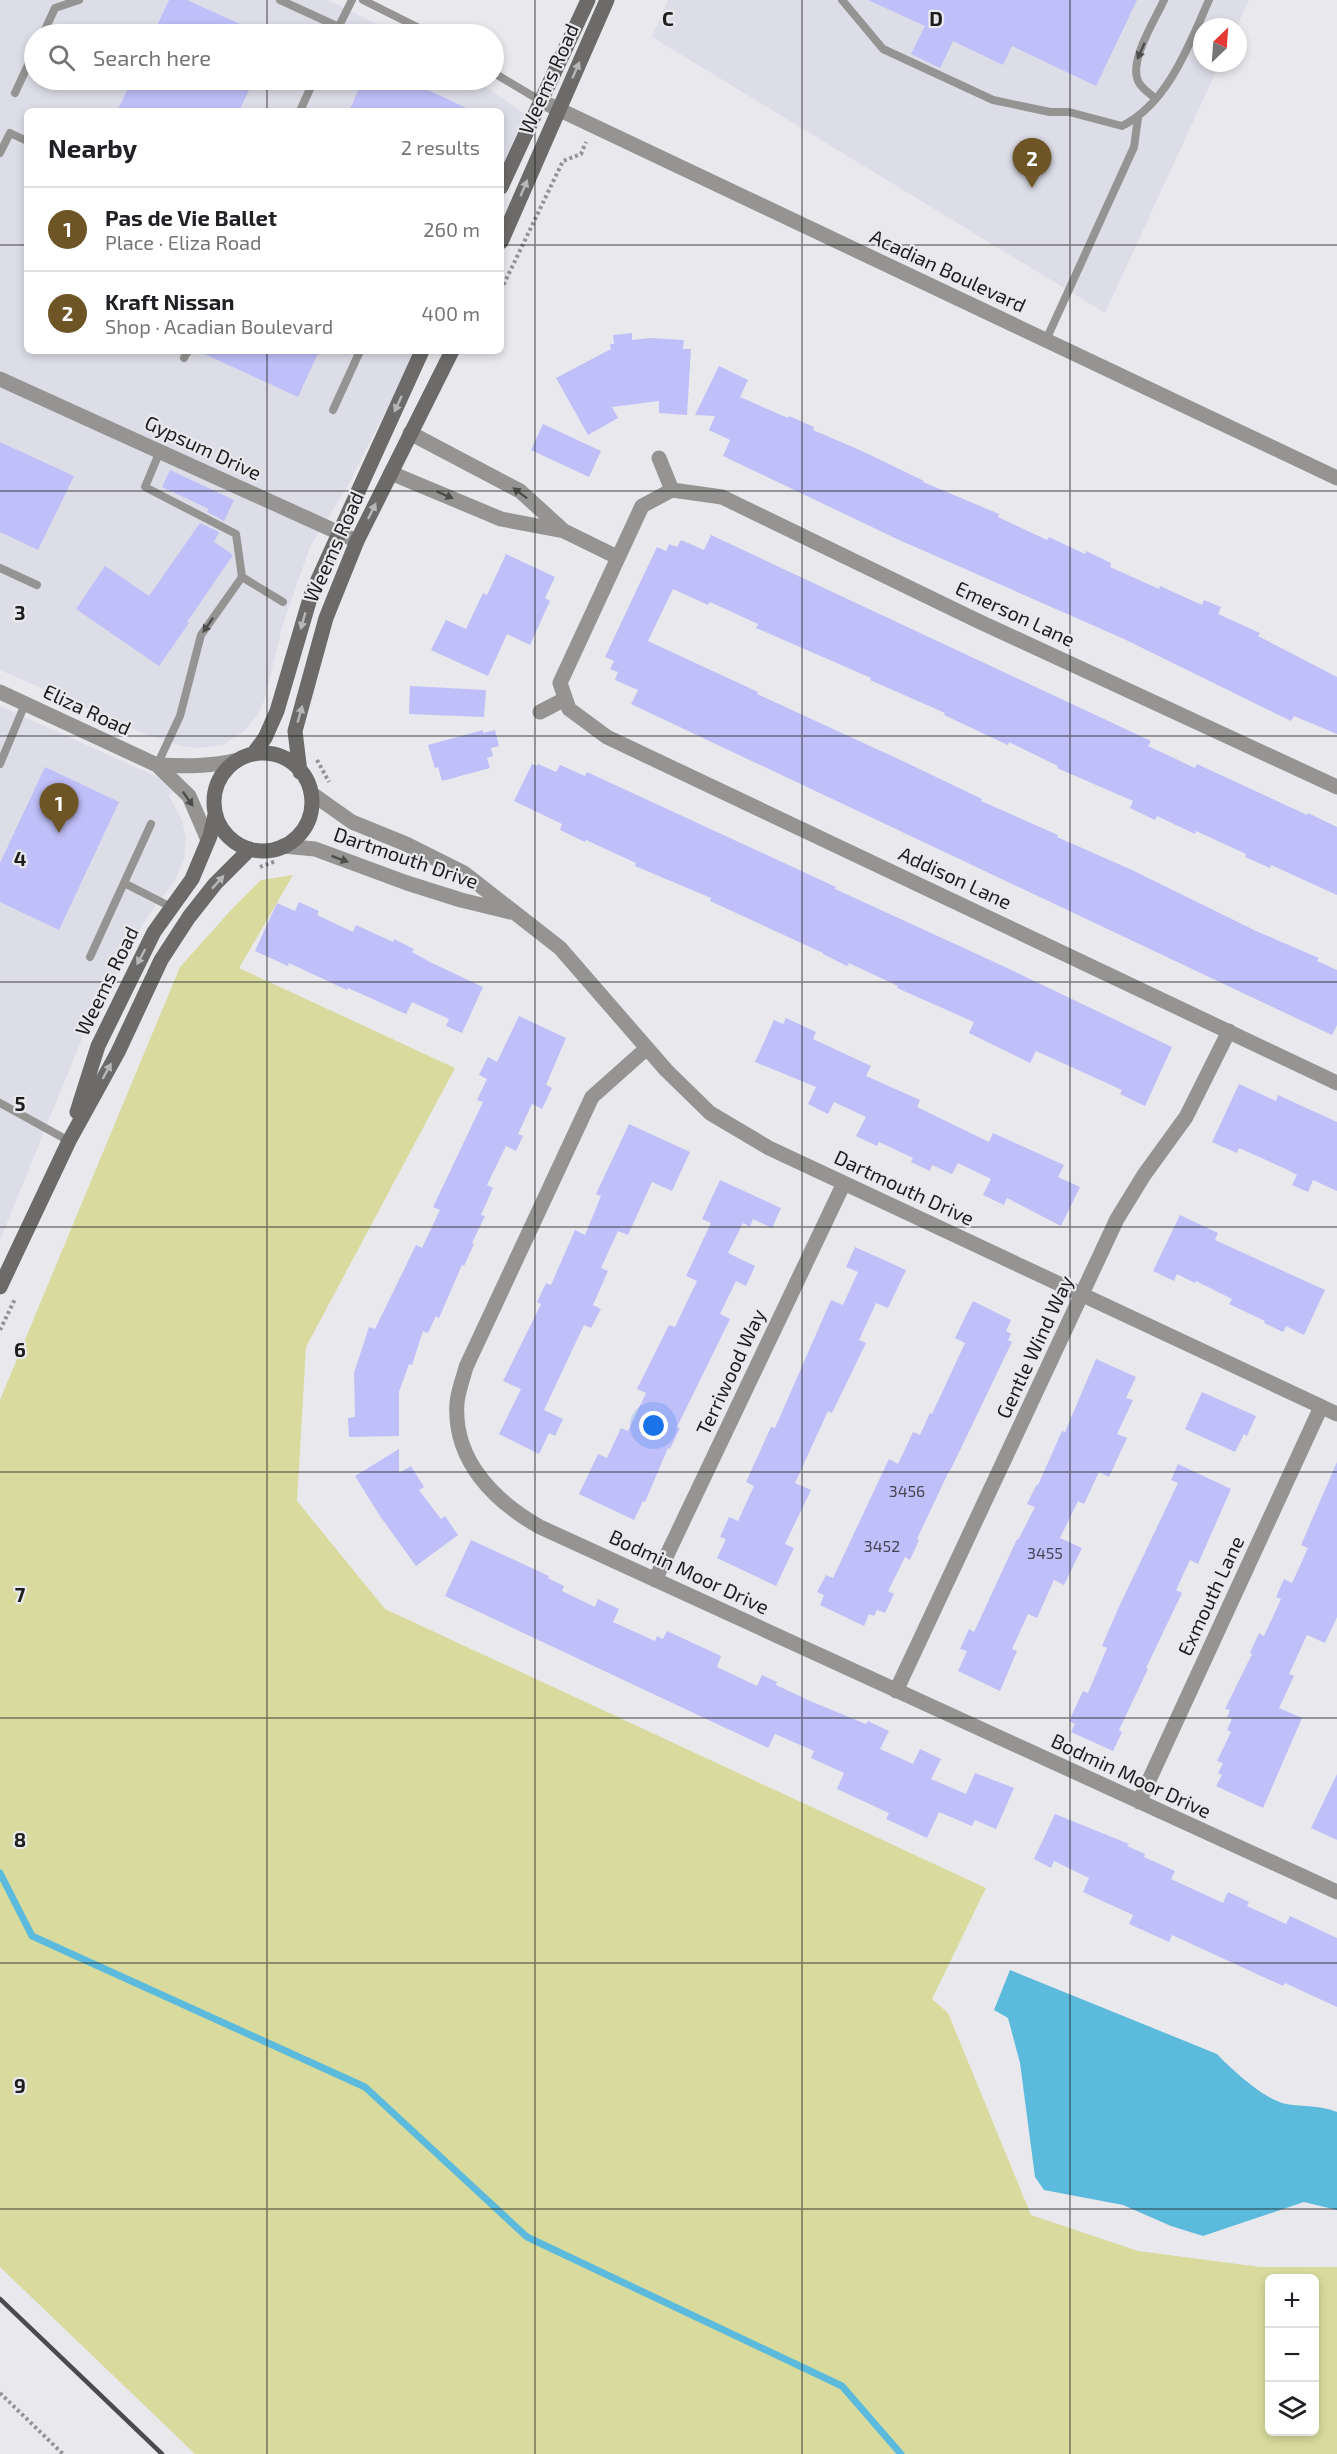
<!DOCTYPE html>
<html lang="en">
<head>
<meta charset="utf-8">
<style>
  body { margin:0; font-family:"Exo 2",sans-serif; background:#f6f6f6; color:#202124 }
  .controls { position:absolute; right:18px; bottom:18px; display:grid; overflow:hidden; border-radius:9px; box-shadow:0 3px 9px #0003 }
  .controls button { width:54px; height:54px; display:grid; place-items:center; padding:0; border:0; border-bottom:2px solid #e0e0e0; background:#fff; color:#202124; font:30px sans-serif }
  .compass { position:absolute; left:1193px; top:18px; width:54px; height:54px; border-radius:50%; background:#fff; box-shadow:0 3px 9px #0003; rotate:25deg }
  .you { position:absolute; left:654px; top:1426px; width:21px; height:21px; margin:-15px; border:4px solid #fff; border-radius:50%; background:#1a73e8; box-shadow:0 0 0 9px #1a73e833 }
  .badge { display:grid; place-items:center; width:39px; height:39px; border-radius:50%; background:#6e5526; color:#fff; font-size:20px; font-weight:700 }
  .pin { position:absolute; translate:-50% -50px; filter:drop-shadow(0 2px 3px #0008) }
  .pin::after { content:''; position:absolute; top:32px; width:21px; height:18px; background:inherit; clip-path:polygon(0 0,100% 0,50% 100%) }
  .list { margin:0; padding:0; list-style:none }
  h2 { display:flex; justify-content:space-between; align-items:center; height:78px; margin:0; padding:0 24px; font-size:26px }
  h2 small { font-size:20px; font-weight:400; color:#757577 }
  .list li { display:grid; grid-template-columns:39px 1fr auto; gap:18px; align-items:center; box-sizing:border-box; height:84px; padding:0 24px; border-top:2px solid #e0e0e0 }
  .list b { display:block; font-size:22px; white-space:nowrap }
  .list p { margin:0; font-size:20px; white-space:nowrap; color:#757577 }
  .list em { font-size:20px; font-style:normal; color:#757577 }
  .icon { flex:none; width:33px; height:33px; fill:none; stroke:currentColor; stroke-width:2; stroke-linecap:round; stroke-linejoin:round }
  .map { position:relative; flex:none; width:1337px; height:2454px; overflow:hidden }
  .search { position:absolute; background:#fff; box-shadow:0 3px 9px #0003; left:24px; top:24px; width:480px; height:66px; display:flex; align-items:center; gap:15px; box-sizing:border-box; padding:0 21px; border-radius:33px; color:#757577; font-size:22px }
  .panel { position:absolute; background:#fff; box-shadow:0 3px 9px #0003; left:24px; top:108px; width:480px; height:246px; border-radius:9px }
  .map>svg:first-child { display:block }
  .built { fill:#dddde8 }
  .green { fill:#d8db9d; fill-rule:evenodd }
  .water { fill:#5cbbdd }
  .lines { fill:none; stroke-linecap:round; stroke-linejoin:round }
  .stream { stroke:#5cbbdd; stroke-width:7 }
  .building { fill:#bfbff9 }
  .path { stroke:#939396; stroke-width:4; stroke-dasharray:3 3; stroke-linecap:butt }
  .lane { stroke:#959492; stroke-width:8 }
  .street { stroke:#959492; stroke-width:15 }
  .secondary { stroke:#6c6b69; stroke-width:15 }
  .rail { stroke:#4b4b4d; stroke-width:4.5 }
  .oneway { fill:#4d4d4c }
  .oneway2 { fill:#b7b7b8 }
  .grid { fill:none; stroke:#1d1d1e; stroke-width:1.5; stroke-opacity:0.55 }
  .labels { text-anchor:middle; stroke-width:4.5; stroke-linejoin:round; paint-order:stroke }
  .number-label { font-size:16px; fill:#464655 }
  .street-label { font-size:20px; fill:#1d1d1e; stroke:#e9e9ed }
  .grid-label { font-size:20px; text-anchor:middle; font-weight:bold; fill:#1d1d1e; stroke:#e9e9ed; stroke-width:4.5; stroke-linejoin:round; paint-order:stroke }
</style>
</head>
<body>
<div class="map">
<svg width="1337" height="2454" viewBox="0 0 1337 2454">
  <rect width="100%" height="100%" fill="#e9e9ed"/>
  <path class="built" d="M 0,0 L 328,0 L 397,34 L 34,34 L 34,80 L 476,80 L 528,116 L 501,182 L 501,111 L 27,111 L 27,351 L 416,351 L 346,489 L 310,547 L 283,624 L 264,701 L 257,716 L 244,731 L 223,745 L 198,748 L 181,746 L 145,734 L 0,670 Z
    M 668,0 L 1249,0 L 1237,27 L 1202,27 L 1202,63 L 1220,63 L 1105,313 L 652,37 Z
    M 0,706 L 162,779 L 173,792 L 169,796 L 182,820 L 186,838 L 184,860 L 174,882 L 151,912 L 132,942 L 96,1017 L 88,1024 L 0,1240 Z"/>
  <path class="green" d="M 293,875 L 239,968 L 455,1068 L 306,1347 L 297,1501 L 385,1609 L 986,1888 L 932,1999 L 948,2013 L 1031,2215 L 1138,2251 L 1260,2267 L 1337,2267 L 1337,2454 L 195,2454 L 0,2267 L 0,1400 L 180,967 L 232,909 L 261,880 ZM 1270,2278 L 1314,2278 L 1314,2432 L 1270,2432 Z"/>
  <path class="water" d="M 1010,1970 L 1217,2054 C 1231,2069 1265,2100 1286,2104 C 1304,2107 1320,2105 1337,2112 L 1337,2210 L 1304,2202 L 1203,2236 L 1171,2226 L 1123,2205 L 1044,2190 L 1035,2177 L 1020,2063 L 1008,2018 L 994,2010 Z"/>
  <g class="lines">
    <path class="stream" d="M 0,1873 L 32,1936 L 365,2087 L 527,2237 L 842,2386 L 901,2454"/>
  </g>
  <path class="building" d="M 169,0 L 187,0 L 262,34 L 153,34 Z
    M 868,0 L 1137,0 L 1096,86 L 1012,46 L 1003,65 L 953,41 L 940,68 L 911,54 L 925,26 Z
    M 132,80 L 254,80 L 239,111 L 117,111 Z
    M 363,80 L 406,80 L 473,111 L 349,111 Z
    M 632,333 L 632,340 L 650,338 L 684,340 L 683,349 L 691,349 L 687,415 L 659,413 L 659,401 L 612,407 L 618,418 L 588,435 L 556,378 L 611,349 L 610,344 L 614,344 L 613,335 Z
    M 198,351 L 319,351 L 298,397 Z
    M 719,366 L 748,380 L 740,397 L 788,418 L 789,416 L 814,427 L 813,430 L 862,451 L 924,481 L 923,482 L 999,514 L 998,517 L 1047,540 L 1049,537 L 1085,554 L 1086,551 L 1111,563 L 1110,567 L 1159,589 L 1160,586 L 1202,605 L 1204,600 L 1221,607 L 1218,614 L 1260,633 L 1258,636 L 1337,677 L 1337,734 L 1294,716 L 1291,721 L 1124,639 L 897,539 L 723,456 L 730,440 L 709,430 L 715,416 L 695,415 Z
    M 543,424 L 601,451 L 589,477 L 531,450 Z
    M 0,442 L 74,476 L 38,550 L 0,532 Z
    M 170,470 L 234,500 L 224,521 L 207,512 L 209,509 L 162,487 Z
    M 200,523 L 219,532 L 214,542 L 233,555 L 187,622 L 189,623 L 159,666 L 76,609 L 105,566 L 149,596 Z
    M 711,535 L 1151,741 L 1148,746 L 1195,768 L 1197,764 L 1307,815 L 1308,813 L 1337,827 L 1337,895 L 1271,865 L 1270,868 L 1245,857 L 1246,854 L 1196,831 L 1195,834 L 1157,816 L 1155,820 L 1130,808 L 1133,801 L 1057,768 L 1058,766 L 1009,742 L 1008,745 L 944,715 L 945,713 L 870,680 L 871,678 L 756,628 L 758,624 L 710,602 L 708,605 L 673,589 L 648,641 L 758,692 L 757,694 L 907,763 L 982,799 L 981,801 L 1058,835 L 1057,837 L 1132,870 L 1256,931 L 1319,958 L 1317,961 L 1337,970 L 1337,1025 L 1332,1035 L 631,704 L 638,690 L 615,680 L 618,672 L 610,669 L 614,661 L 605,657 L 637,589 L 657,547 L 666,551 L 669,544 L 677,547 L 681,540 L 704,550 Z
    M 506,554 L 555,577 L 545,598 L 550,601 L 530,645 L 507,634 L 488,676 L 431,650 L 446,620 L 466,629 L 483,593 L 487,595 Z
    M 410,686 L 486,690 L 484,717 L 409,714 Z
    M 483,730 L 483,733 L 495,730 L 499,746 L 491,748 L 493,756 L 487,758 L 490,768 L 442,781 L 438,767 L 435,768 L 428,745 Z
    M 532,764 L 537,766 L 538,764 L 556,772 L 560,765 L 585,776 L 587,772 L 836,887 L 835,889 L 1003,966 L 1172,1047 L 1145,1106 L 1120,1094 L 1122,1090 L 1036,1051 L 1030,1063 L 969,1033 L 974,1022 L 897,988 L 898,986 L 849,963 L 847,966 L 823,954 L 823,953 L 710,901 L 711,898 L 635,866 L 636,863 L 586,840 L 585,842 L 560,830 L 562,824 L 514,801 Z
    M 45,767 L 119,802 L 59,930 L 0,902 L 0,863 Z
    M 299,902 L 319,911 L 317,915 L 353,932 L 356,925 L 393,942 L 394,939 L 414,949 L 412,952 L 430,962 L 483,987 L 462,1033 L 446,1026 L 449,1019 L 412,1002 L 406,1014 L 348,988 L 347,990 L 289,963 L 288,966 L 255,951 L 277,903 L 295,911 Z
    M 519,1016 L 566,1038 L 546,1085 L 552,1088 L 542,1109 L 532,1104 L 518,1134 L 523,1136 L 516,1151 L 506,1146 L 487,1185 L 493,1188 L 481,1215 L 485,1216 L 472,1243 L 474,1244 L 464,1266 L 462,1265 L 439,1318 L 436,1316 L 428,1333 L 423,1331 L 412,1365 L 409,1364 L 399,1392 L 399,1436 L 349,1437 L 348,1418 L 355,1417 L 354,1373 L 369,1327 L 375,1329 L 416,1245 L 422,1248 L 440,1210 L 433,1207 L 483,1102 L 477,1100 L 487,1079 L 479,1075 L 488,1057 L 497,1062 Z
    M 786,1018 L 816,1032 L 813,1039 L 871,1066 L 866,1076 L 920,1100 L 917,1107 L 989,1142 L 993,1133 L 1064,1165 L 1058,1177 L 1080,1187 L 1061,1226 L 1007,1198 L 1004,1205 L 983,1195 L 991,1179 L 958,1163 L 952,1174 L 932,1165 L 930,1171 L 911,1162 L 913,1158 L 879,1142 L 877,1146 L 856,1136 L 866,1117 L 834,1102 L 828,1114 L 808,1104 L 816,1087 L 755,1062 L 774,1020 L 783,1024 Z
    M 1239,1084 L 1276,1101 L 1278,1095 L 1337,1122 L 1337,1191 L 1313,1180 L 1308,1192 L 1292,1185 L 1297,1175 L 1288,1170 L 1239,1148 L 1237,1153 L 1212,1142 Z
    M 629,1124 L 690,1152 L 672,1191 L 652,1182 L 628,1235 L 618,1231 L 601,1268 L 608,1271 L 593,1305 L 601,1309 L 591,1328 L 584,1325 L 544,1410 L 563,1419 L 555,1436 L 549,1433 L 539,1454 L 499,1434 L 521,1389 L 503,1381 L 541,1304 L 537,1302 L 546,1283 L 551,1285 L 575,1230 L 585,1235 L 601,1196 L 596,1194 Z
    M 720,1180 L 781,1208 L 772,1228 L 753,1219 L 750,1227 L 743,1223 L 728,1253 L 755,1266 L 746,1286 L 736,1281 L 720,1314 L 730,1319 L 677,1427 L 680,1428 L 670,1449 L 668,1448 L 645,1502 L 643,1501 L 634,1520 L 579,1494 L 598,1454 L 607,1458 L 621,1428 L 628,1431 L 646,1393 L 637,1389 L 669,1325 L 675,1327 L 697,1281 L 686,1276 L 711,1223 L 702,1219 Z
    M 1180,1215 L 1218,1233 L 1215,1240 L 1325,1290 L 1304,1335 L 1286,1326 L 1283,1332 L 1264,1323 L 1265,1321 L 1229,1304 L 1232,1299 L 1196,1281 L 1195,1283 L 1177,1274 L 1174,1281 L 1153,1271 Z
    M 855,1247 L 906,1270 L 888,1308 L 876,1303 L 859,1340 L 866,1343 L 832,1413 L 828,1411 L 795,1483 L 811,1490 L 785,1544 L 794,1548 L 776,1586 L 717,1558 L 726,1539 L 720,1537 L 729,1517 L 738,1521 L 754,1486 L 746,1482 L 771,1427 L 775,1428 L 831,1300 L 843,1305 L 858,1272 L 846,1267 Z
    M 973,1301 L 1011,1320 L 1006,1331 L 1011,1334 L 1008,1340 L 1012,1342 L 950,1471 L 949,1471 L 917,1539 L 919,1540 L 910,1560 L 905,1557 L 888,1591 L 894,1594 L 885,1613 L 877,1610 L 874,1616 L 869,1614 L 864,1626 L 820,1605 L 824,1595 L 817,1592 L 826,1575 L 833,1578 L 889,1459 L 898,1464 L 913,1432 L 920,1435 L 930,1413 L 932,1414 L 965,1343 L 955,1338 Z
    M 1096,1359 L 1136,1377 L 1126,1398 L 1133,1400 L 1117,1434 L 1127,1438 L 1109,1477 L 1099,1472 L 1084,1504 L 1078,1501 L 1060,1538 L 1082,1548 L 1064,1585 L 1054,1580 L 1037,1618 L 1028,1614 L 1012,1649 L 1017,1651 L 1000,1691 L 958,1671 L 967,1651 L 960,1649 L 969,1629 L 974,1632 L 1017,1539 L 1018,1540 L 1035,1507 L 1027,1504 L 1037,1484 L 1038,1485 L 1062,1431 L 1065,1432 Z
    M 1202,1392 L 1256,1416 L 1247,1436 L 1244,1434 L 1235,1452 L 1185,1429 Z
    M 399,1449 L 399,1473 L 411,1466 L 424,1487 L 419,1490 L 441,1519 L 445,1516 L 458,1535 L 416,1566 L 380,1516 L 355,1476 Z
    M 1337,1462 L 1337,1617 L 1325,1643 L 1307,1635 L 1289,1674 L 1294,1676 L 1279,1708 L 1302,1718 L 1263,1808 L 1216,1786 L 1222,1775 L 1218,1773 L 1223,1763 L 1217,1761 L 1231,1732 L 1227,1730 L 1232,1719 L 1227,1717 L 1230,1710 L 1225,1709 L 1252,1654 L 1250,1653 L 1259,1633 L 1264,1636 L 1281,1599 L 1276,1597 L 1284,1579 L 1292,1583 L 1308,1548 L 1301,1545 Z
    M 1178,1464 L 1231,1489 L 1198,1564 L 1190,1560 L 1176,1590 L 1182,1593 L 1146,1668 L 1148,1669 L 1119,1730 L 1122,1732 L 1113,1751 L 1071,1732 L 1075,1724 L 1069,1721 L 1083,1691 L 1088,1693 L 1107,1648 L 1102,1646 L 1118,1609 L 1178,1483 L 1171,1480 Z
    M 471,1540 L 549,1576 L 548,1578 L 564,1586 L 562,1591 L 595,1607 L 598,1599 L 619,1609 L 613,1622 L 655,1641 L 657,1636 L 663,1639 L 667,1631 L 721,1656 L 717,1667 L 757,1686 L 762,1675 L 777,1682 L 776,1685 L 810,1701 L 866,1724 L 868,1721 L 889,1731 L 880,1749 L 913,1764 L 920,1749 L 941,1759 L 931,1779 L 966,1794 L 975,1773 L 1014,1788 L 996,1829 L 975,1820 L 972,1826 L 939,1812 L 927,1838 L 886,1819 L 889,1813 L 837,1789 L 844,1773 L 811,1758 L 814,1751 L 775,1734 L 768,1748 L 445,1596 Z
    M 1337,1774 L 1337,1840 L 1311,1828 Z
    M 1055,1814 L 1129,1844 L 1127,1846 L 1145,1854 L 1144,1857 L 1175,1871 L 1171,1879 L 1223,1903 L 1228,1892 L 1249,1902 L 1247,1906 L 1286,1924 L 1290,1916 L 1337,1938 L 1337,2007 L 1285,1983 L 1283,1986 L 1172,1935 L 1169,1942 L 1129,1924 L 1133,1915 L 1083,1892 L 1089,1878 L 1054,1861 L 1051,1868 L 1034,1859 Z"/>
  <g class="lines">
    <path class="path" d="M 501,290 L 563,161 L 581,154 L 586,142
      M 317,760 L 329,782
      M 260,867 L 276,861
      M 0,1330 L 15,1299
      M 0,2393 L 63,2454"/>
    <path class="lane" d="M 280,0 L 339,27
      M 363,0 L 431,34
      M 842,0 L 883,49 L 993,100 L 1050,112 L 1069,112 L 1122,126 C 1168,103 1189,45 1209,0
      M 43,34 L 55,8 L 79,0
      M 335,34 L 352,0
      M 494,73 L 541,101
      M 15,93 L 34,52
      M 1155,98 C 1149,93 1141,88 1138,81 C 1129,60 1155,20 1164,0
      M 300,111 L 314,80
      M 0,153 L 10,133 L 27,141
      M 1046,340 L 1134,147 L 1138,118
      M 184,358 L 188,351
      M 333,410 L 360,351
      M 0,568 L 37,585
      M 242,577 L 283,602
      M 0,764 L 25,704
      M 157,765 L 180,716 L 201,635 L 242,577 L 236,534 L 145,487 L 160,451
      M 124,883 L 173,908
      M 90,957 L 151,824
      M 0,1103 L 69,1141"/>
    <path class="street" d="M 541,101 L 1337,478
      M 0,379 L 357,541
      M 410,433 L 520,491 L 564,531
      M 659,458 L 672,490
      M 391,473 L 501,519 L 564,531 L 617,557
      M 0,692 L 157,765 L 189,796 L 208,840
      M 540,712 L 565,699
      M 157,765 C 185,766 210,767 238,760
      M 1337,787 L 978,621 L 722,497 L 672,490 L 642,506 L 560,683 L 569,709 L 607,737 L 1337,1083
      M 311,793 L 352,822 L 406,844 L 464,873 L 560,948 L 666,1070 L 710,1113 L 769,1148 L 1337,1414
      M 283,846 L 315,849 L 407,883 L 461,900 L 510,912
      M 647,1048 L 592,1097 L 466,1367 C 463,1379 458,1391 457,1403 C 453,1460 494,1501 540,1527 L 1337,1892
      M 655,1580 L 844,1183
      M 896,1691 L 1117,1219 L 1144,1175 L 1186,1117 L 1229,1031
      M 1139,1802 L 1321,1407"/>
    <path class="secondary" d="M 501,187 L 588,0
      M 501,242 L 607,0
      M214 802a49 49 0 1 1 98 0a49 49 0 1 1-98 0Z
      M 253,754 L 265,738 L 277,711 L 311,595 L 422,351
      M 300,772 L 295,731 L 326,618 L 357,541 L 452,351
      M 77,1112 L 98,1046 L 154,932 L 192,879 L 210,836 L 215,815
      M 0,1287 L 69,1141 L 118,1052 L 161,960 L 189,917 L 215,884 L 250,849"/>
    <path class="rail" d="M 0,2299 L 162,2454"/>
  </g>
  <defs><path id="oneway-solid" d="M-6-.8H1V-3.2L6.5 0L1 3.2V.8H-6Z" transform="scale(1.5)"/></defs>
  <g class="oneway">
    <use href="#oneway-solid" transform="translate(1141 51) rotate(114)"/>
    <use href="#oneway-solid" transform="translate(520 493) rotate(-143)"/>
    <use href="#oneway-solid" transform="translate(445 495) rotate(23)"/>
    <use href="#oneway-solid" transform="translate(208 625) rotate(125)"/>
    <use href="#oneway-solid" transform="translate(188 799) rotate(55)"/>
    <use href="#oneway-solid" transform="translate(340 859) rotate(20)"/>
  </g>
  <g class="oneway2">
    <use href="#oneway-solid" transform="translate(576 70) rotate(-66)"/>
    <use href="#oneway-solid" transform="translate(524 188) rotate(-67)"/>
    <use href="#oneway-solid" transform="translate(398 404) rotate(115)"/>
    <use href="#oneway-solid" transform="translate(372 511) rotate(-64)"/>
    <use href="#oneway-solid" transform="translate(303 621) rotate(106)"/>
    <use href="#oneway-solid" transform="translate(300 714) rotate(-74)"/>
    <use href="#oneway-solid" transform="translate(218 882) rotate(-48)"/>
    <use href="#oneway-solid" transform="translate(141 957) rotate(118)"/>
    <use href="#oneway-solid" transform="translate(107 1071) rotate(-61)"/>
  </g>
  <path class="grid" d="M 267,0 L 267,34M 535,0 L 535,2454M 802,0 L 802,2454M 1070,0 L 1070,2454M 267,80 L 267,111M 0,245 L 27,245M 501,245 L 1337,245M 267,351 L 267,2454M 0,491 L 1337,491M 0,736 L 1337,736M 0,982 L 1337,982M 0,1227 L 1337,1227M 0,1472 L 1337,1472M 0,1718 L 1337,1718M 0,1963 L 1337,1963M 0,2209 L 1337,2209"/>
  <g class="labels">
    <g class="number-label">
      <text x="907" y="1497">3456</text>
      <text x="882" y="1552">3452</text>
      <text x="1045" y="1559">3455</text>
    </g>
    <g class="street-label">
      <text transform="translate(549 79) rotate(-66)" y="7">Weems Road</text>
      <text transform="translate(948 271) rotate(25)" y="7">Acadian Boulevard</text>
      <text transform="translate(203 448) rotate(25)" y="7">Gypsum Drive</text>
      <text transform="translate(334 547) rotate(-66)" y="7">Weems Road</text>
      <text transform="translate(1015 614) rotate(25)" y="7">Emerson Lane</text>
      <text transform="translate(87 710) rotate(25)" y="7">Eliza Road</text>
      <text transform="translate(406 858) rotate(19)" y="7">Dartmouth Drive</text>
      <text transform="translate(955 878) rotate(25)" y="7">Addison Lane</text>
      <text transform="translate(107 981) rotate(-64)" y="7">Weems Road</text>
      <text transform="translate(904 1188) rotate(25)" y="7">Dartmouth Drive</text>
      <text transform="translate(1035 1347) rotate(-65)" y="7">Gentle Wind Way</text>
      <text transform="translate(731 1372) rotate(-65)" y="7">Terriwood Way</text>
      <text transform="translate(689 1572) rotate(25)" y="7">Bodmin Moor Drive</text>
      <text transform="translate(1211 1596) rotate(-65)" y="7">Exmouth Lane</text>
      <text transform="translate(1131 1776) rotate(25)" y="7">Bodmin Moor Drive</text>
    </g>
  </g>
  <g class="grid-label">
    <text x="668" y="26">C</text>
    <text x="936" y="26">D</text>
    <text x="20" y="620">3</text>
    <text x="20" y="866">4</text>
    <text x="20" y="1111">5</text>
    <text x="20" y="1357">6</text>
    <text x="20" y="1602">7</text>
    <text x="20" y="1847">8</text>
    <text x="20" y="2093">9</text>
  </g>
</svg>
<div class="controls">
<button>+</button>
<button>−</button>
<button><svg class="icon" aria-label="layers" viewBox="0 0 24 24"><path d="M12 4l9 5-9 5-9-5zM3 14l9 5 9-5"/></svg></button>
</div>
<svg class="compass" viewBox="-18 -18 36 36"><path d="M0-13l5 13h-10z" fill="#e53935"/><path d="M0 13l5-13h-10z" fill="#757577"/></svg>
<div class="you"></div>
<div class="pin badge" style="left:59px;top:833px">1</div>
<div class="pin badge" style="left:1032px;top:188px">2</div>
<div class="search"><svg class="icon" aria-label="search" viewBox="0 0 24 24"><circle cx="10" cy="10" r="6"/><path d="M15 15l6 6"/></svg>Search here</div>
<section class="panel">
<h2>Nearby<small>2 results</small></h2>
<ul class="list">
<li><span class="badge">1</span><div><b>Pas de Vie Ballet</b><p>Place · Eliza Road</p></div><em>260 m</em></li>
<li><span class="badge">2</span><div><b>Kraft Nissan</b><p>Shop · Acadian Boulevard</p></div><em>400 m</em></li>
</ul>
</section>
</div>
</body>
</html>
